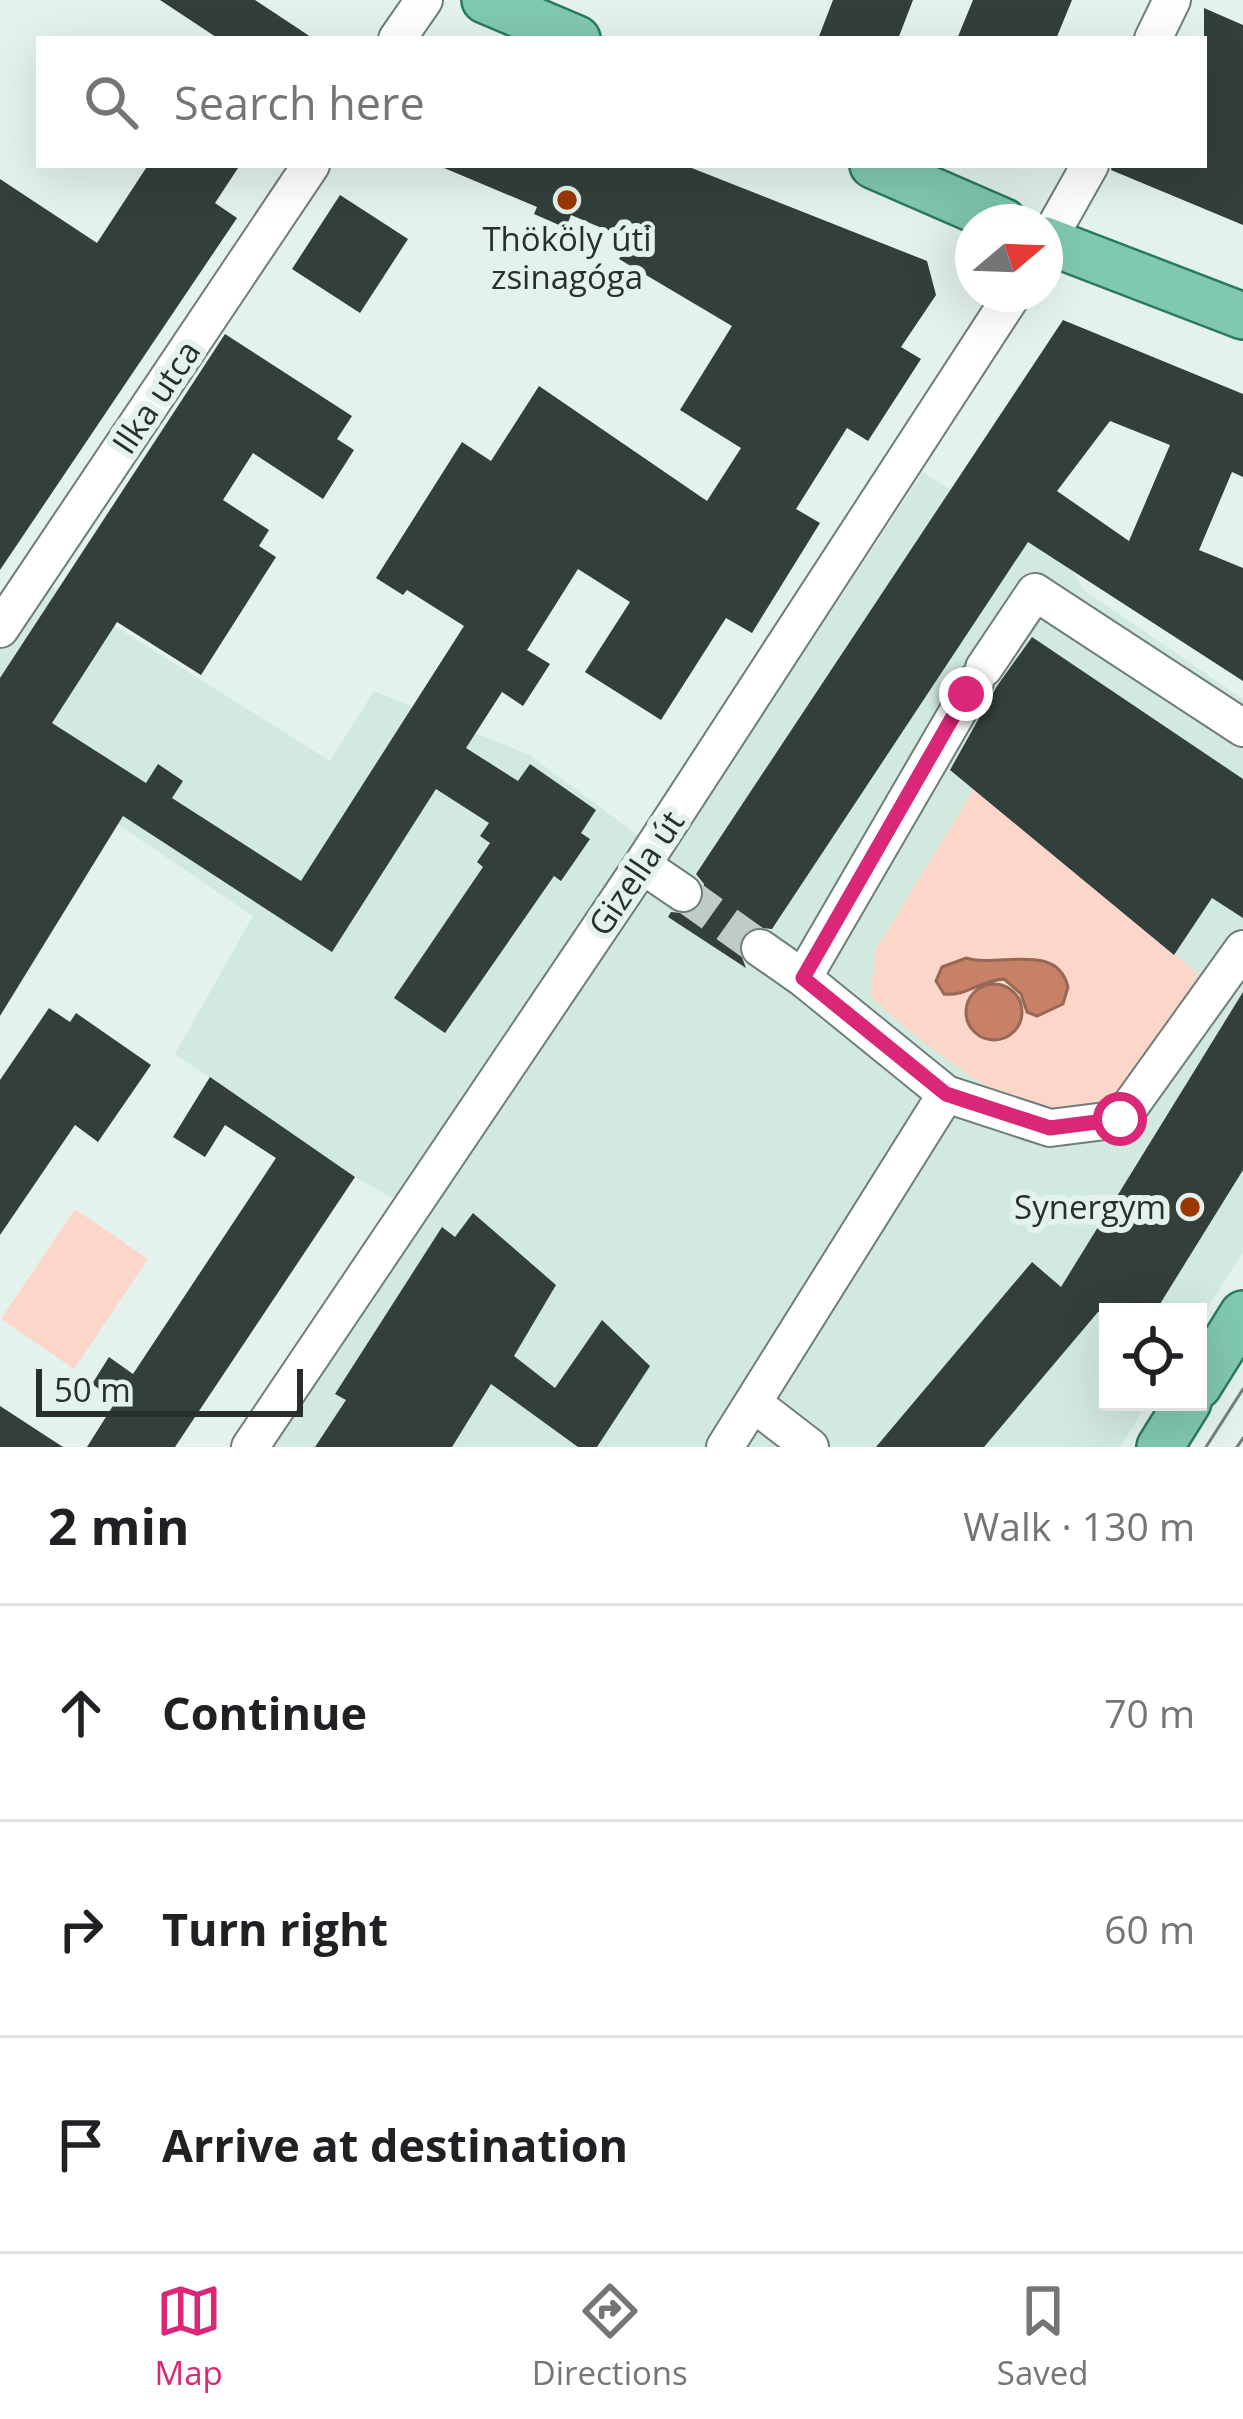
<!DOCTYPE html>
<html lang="en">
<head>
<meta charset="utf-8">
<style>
  body { margin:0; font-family:"Open Sans",sans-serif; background:#f2f2f2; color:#202124 }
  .controls { position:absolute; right:36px; bottom:36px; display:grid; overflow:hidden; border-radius:0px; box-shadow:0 12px 48px #0002 }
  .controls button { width:108px; height:108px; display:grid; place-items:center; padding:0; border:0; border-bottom:3px solid #e0e0e0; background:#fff; color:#202124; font:60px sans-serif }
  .compass { position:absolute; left:955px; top:204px; width:108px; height:108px; border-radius:50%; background:#fff; box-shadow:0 12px 48px #0002; rotate:71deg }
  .scale { position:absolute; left:36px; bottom:30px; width:267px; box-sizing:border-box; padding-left:12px; border:6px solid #292f2c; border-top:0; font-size:33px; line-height:42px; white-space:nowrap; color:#292f2c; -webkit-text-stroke:9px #e3f2ec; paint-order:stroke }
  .stop { position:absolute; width:36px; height:36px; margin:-27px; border:9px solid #db2777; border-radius:50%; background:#fff }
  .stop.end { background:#db2777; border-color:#fff; box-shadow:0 3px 12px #0008 }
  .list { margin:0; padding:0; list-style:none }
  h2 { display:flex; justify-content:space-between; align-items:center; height:156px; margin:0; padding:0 48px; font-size:51px }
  h2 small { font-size:39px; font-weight:400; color:#757577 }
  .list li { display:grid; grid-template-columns:78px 1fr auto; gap:36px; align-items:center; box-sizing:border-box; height:216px; padding:0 48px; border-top:3px solid #e0e0e0 }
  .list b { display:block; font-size:45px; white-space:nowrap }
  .list em { font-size:39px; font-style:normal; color:#757577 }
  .icon { flex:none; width:66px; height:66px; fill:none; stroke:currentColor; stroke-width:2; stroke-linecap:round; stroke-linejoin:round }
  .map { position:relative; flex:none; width:1243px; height:1447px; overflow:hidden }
  .search { position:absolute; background:#fff; box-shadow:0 12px 48px #0002; left:36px; right:36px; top:36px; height:132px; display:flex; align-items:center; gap:30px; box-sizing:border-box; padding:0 42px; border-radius:0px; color:#757577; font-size:45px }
  .sheet { height:804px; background:#fff }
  nav { display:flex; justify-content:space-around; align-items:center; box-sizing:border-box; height:168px; border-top:3px solid #e0e0e0; background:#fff; font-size:33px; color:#757577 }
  nav a { display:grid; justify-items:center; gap:6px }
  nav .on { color:#db2777 }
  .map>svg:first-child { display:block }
  .built { fill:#d1e9df }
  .green { fill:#fcd7c9 }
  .water { fill:#c68167; stroke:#976855; stroke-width:3 }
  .building { fill:#333f3a; fill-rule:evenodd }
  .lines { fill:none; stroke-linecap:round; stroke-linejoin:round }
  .minor-tunnel { stroke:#becbc6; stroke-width:36; stroke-dasharray:36 18; stroke-linecap:butt }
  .minor-casing { stroke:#707e78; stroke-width:40 }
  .major-casing { stroke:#2a7a62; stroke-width:50 }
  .minor { stroke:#fff; stroke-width:36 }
  .major { stroke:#80c8b2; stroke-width:45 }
  .tram { stroke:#747e7a; stroke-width:3 }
  .route { stroke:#db2777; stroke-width:15 }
  .poi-dot { fill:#9b3700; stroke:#e3f2ec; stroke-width:4.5 }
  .labels { text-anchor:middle; stroke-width:12; stroke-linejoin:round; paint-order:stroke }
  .poi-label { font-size:33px; fill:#292f2c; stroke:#e3f2ec }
  .street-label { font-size:33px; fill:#292f2c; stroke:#e3f2ec }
</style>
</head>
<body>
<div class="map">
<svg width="1243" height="1447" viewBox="0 0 1243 1447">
  <rect width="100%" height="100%" fill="#e3f2ec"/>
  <path class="built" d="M 923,472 L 1070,568 L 1084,590 L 1243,699 L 1243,1252 L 1198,1323 L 1198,1312 L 1108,1312 L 1108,1402 L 1148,1402 L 1120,1447 L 267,1447 L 422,1214 L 355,1177 L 175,1054 L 253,916 L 0,744 L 0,643 L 40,579 L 330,761 L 374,691 L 529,755 L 669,858 Z"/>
  <path class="green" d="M 974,789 L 1199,974 C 1176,1009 1132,1100 1093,1113 C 1029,1135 914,1037 870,996 L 876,949 Z
    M 75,1209 L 148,1259 L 74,1369 L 1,1319 Z"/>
  <path class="water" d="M 966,958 C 998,968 1057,941 1068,987 L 1063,1004 L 1037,1016 L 1027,1012 L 1021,994 L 1004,979 C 981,980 965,997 944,994 L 936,981 L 942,967 Z
    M966 1012a28 28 0 1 1 56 0a28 28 0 1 1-56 0Z"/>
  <path class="building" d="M 160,0 L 255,0 L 314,39 L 219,39 Z
    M 833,0 L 913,0 L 898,39 L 818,39 Z
    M 973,0 L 1072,0 L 1056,39 L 957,39 Z
    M 1204,8 L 1243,25 L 1243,225 L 1111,170 L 1112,165 L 1204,165 Z
    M 148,165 L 240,165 L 215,203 L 237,218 L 0,570 L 0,179 L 97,243 Z
    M 437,165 L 684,165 L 927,261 L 936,295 L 901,347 L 921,359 L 868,441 L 847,428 L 796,509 L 820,523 L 752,633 L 726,618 L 661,720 L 585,672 L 630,602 L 578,569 L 527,650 L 550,664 L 523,706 L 502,692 L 466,748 L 518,781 L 530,764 L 596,810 L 581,833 L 590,839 L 561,881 L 554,876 L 445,1033 L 394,998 L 483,867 L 477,862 L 490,843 L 480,836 L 489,823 L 436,789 L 332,952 L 123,816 L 0,1016 L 0,678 L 225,334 L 352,416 L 337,439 L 354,450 L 323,499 L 253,453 L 223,500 L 269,530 L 259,546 L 276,557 L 201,675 L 117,622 L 52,723 L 146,783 L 158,764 L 183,781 L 172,798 L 301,881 L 464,626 L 407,590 L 403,595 L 376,578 L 462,442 L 491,461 L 539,386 L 707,501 L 741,448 L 680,410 L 732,326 L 619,259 L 630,240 L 571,215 L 566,228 L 534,214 L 537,207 Z
    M 340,195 L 408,239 L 360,313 L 292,269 Z
    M 1063,320 L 1243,394 L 1243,477 L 1232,472 L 1199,550 L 1243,568 L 1243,681 L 1028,542 L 772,929 L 752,927 L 741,936 L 738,947 L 746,968 L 668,917 L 671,912 L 692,914 L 702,905 L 704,884 L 696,874 ZM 1110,421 L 1170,445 L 1129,541 L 1057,491 Z
    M 1032,637 L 1243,779 L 1243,918 L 1212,898 L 1174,955 L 950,770 L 997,686 Z
    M 1243,992 L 1243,1170 L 1155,1312 L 1098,1312 L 984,1447 L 876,1447 L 1032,1262 L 1061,1287 Z
    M 49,1008 L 70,1022 L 76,1013 L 151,1065 L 98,1142 L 75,1125 L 0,1235 L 0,1080 Z
    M 210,1077 L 355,1177 L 175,1447 L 87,1447 L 116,1401 L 92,1384 L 109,1357 L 133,1374 L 276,1158 L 225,1125 L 205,1157 L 173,1137 Z
    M 473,1213 L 556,1285 L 514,1356 L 555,1388 L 602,1320 L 650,1366 L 597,1447 L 578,1447 L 491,1384 L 452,1447 L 315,1447 L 346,1400 L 335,1394 L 442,1227 L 455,1237 Z
    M 0,1406 L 63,1447 L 0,1447 Z"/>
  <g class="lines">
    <path class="minor-tunnel" d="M 683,893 L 760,948"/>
    <defs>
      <path id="minor" d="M 397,39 L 424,0
        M 1153,39 L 1172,0
        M 1045,245 L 1090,165
        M 0,629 L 311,165
        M 984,668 L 1035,592 L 1243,728
        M 642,865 L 683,893
        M 760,948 L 803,978
        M 946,1094 L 1050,1128 L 1121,1119 L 1243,949
        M 753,1403 L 810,1447
        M 250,1447 L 642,865 L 1013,294
        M 725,1447 L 946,1094 L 803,978 L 975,682"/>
      <path id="major" d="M 485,0 L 577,39
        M 873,165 L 1004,222
        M 1045,240 L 1243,316
        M 1198,1386 L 1243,1314
        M 1160,1447 L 1188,1402"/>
    </defs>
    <use href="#minor" class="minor-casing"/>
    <use href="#major" class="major-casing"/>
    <use href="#minor" class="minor"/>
    <use href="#major" class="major"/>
    <path class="tram" d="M 1206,1447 L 1243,1389
      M 1237,1447 L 1243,1438"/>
  </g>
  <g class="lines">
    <path class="route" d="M 966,694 L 803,978 L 946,1094 L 1050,1128 L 1120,1119"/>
  </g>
  <g class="poi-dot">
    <circle cx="567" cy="200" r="12"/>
    <circle cx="1190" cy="1207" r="12"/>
  </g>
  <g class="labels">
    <g class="poi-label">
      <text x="567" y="251">Thököly úti<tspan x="567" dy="38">zsinagóga</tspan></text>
      <text x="1166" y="1219" text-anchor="end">Synergym</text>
    </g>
    <g class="street-label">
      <text transform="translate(156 397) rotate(-56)" y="12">Ilka utca</text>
      <text transform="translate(636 873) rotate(-56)" y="12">Gizella út</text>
    </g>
  </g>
</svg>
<div class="controls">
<button><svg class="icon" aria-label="locate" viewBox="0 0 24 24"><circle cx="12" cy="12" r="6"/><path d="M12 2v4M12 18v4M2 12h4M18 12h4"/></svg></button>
</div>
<svg class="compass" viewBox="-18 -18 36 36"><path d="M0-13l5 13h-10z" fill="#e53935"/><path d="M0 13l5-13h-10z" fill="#757577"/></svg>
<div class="scale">50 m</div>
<div class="stop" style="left:1120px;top:1119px"></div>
<div class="stop end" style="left:966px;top:694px"></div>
<div class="search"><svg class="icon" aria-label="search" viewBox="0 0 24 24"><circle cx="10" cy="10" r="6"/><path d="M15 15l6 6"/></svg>Search here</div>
</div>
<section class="sheet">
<h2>2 min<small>Walk · 130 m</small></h2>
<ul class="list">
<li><svg class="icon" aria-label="ahead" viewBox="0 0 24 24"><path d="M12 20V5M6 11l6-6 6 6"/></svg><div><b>Continue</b></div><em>70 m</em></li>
<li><svg class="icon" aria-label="right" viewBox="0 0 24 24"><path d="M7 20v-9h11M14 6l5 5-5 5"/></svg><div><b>Turn right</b></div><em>60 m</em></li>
<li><svg class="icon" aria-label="arrive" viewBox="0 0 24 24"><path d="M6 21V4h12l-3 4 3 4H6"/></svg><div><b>Arrive at destination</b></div></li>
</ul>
</section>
<nav>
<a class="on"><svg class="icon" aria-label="map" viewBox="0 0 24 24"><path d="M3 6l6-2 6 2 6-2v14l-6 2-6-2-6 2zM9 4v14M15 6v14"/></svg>Map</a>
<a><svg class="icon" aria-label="directions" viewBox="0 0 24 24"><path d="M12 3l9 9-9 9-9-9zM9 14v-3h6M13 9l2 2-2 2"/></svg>Directions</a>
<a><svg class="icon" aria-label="saved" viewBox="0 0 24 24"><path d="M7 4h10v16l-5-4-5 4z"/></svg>Saved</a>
</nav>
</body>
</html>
